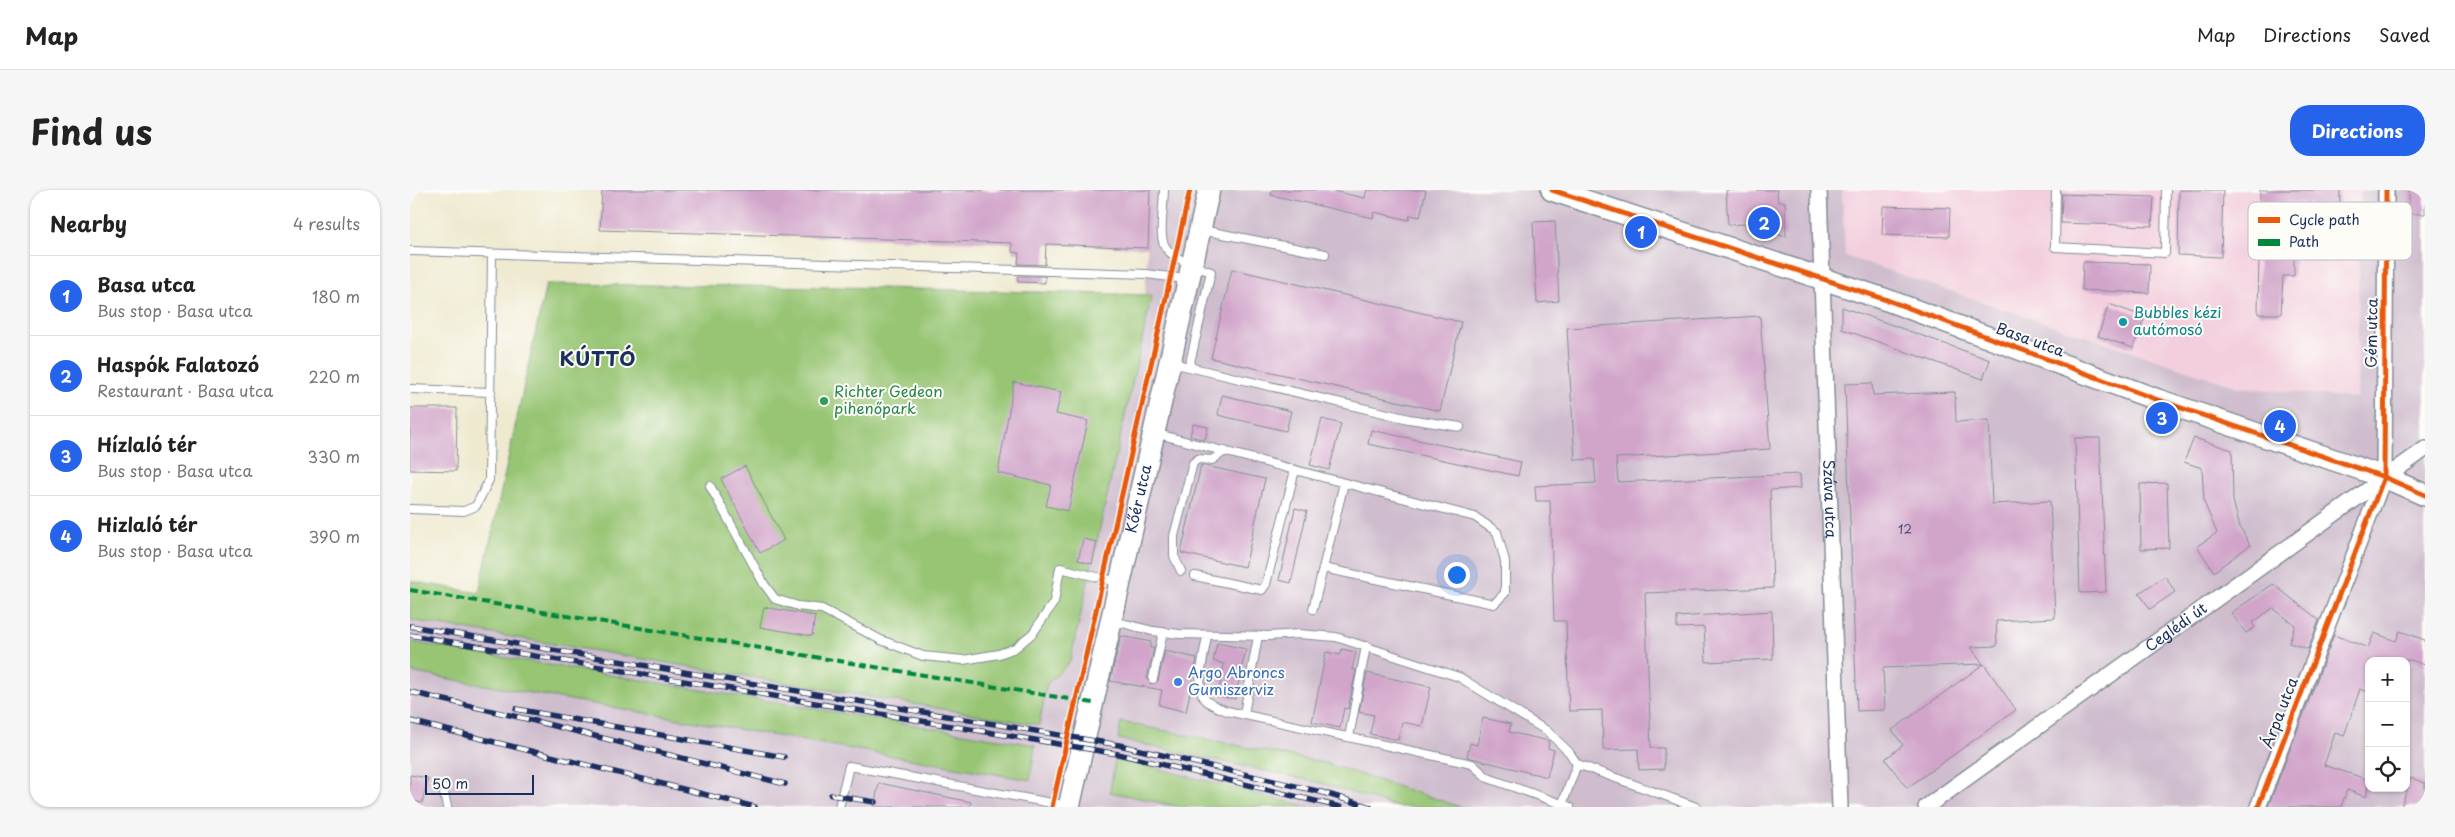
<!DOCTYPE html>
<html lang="en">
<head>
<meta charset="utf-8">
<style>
  body { margin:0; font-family:"Playpen Sans",sans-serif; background:#f6f6f6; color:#222 }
  .controls { position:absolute; right:15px; bottom:15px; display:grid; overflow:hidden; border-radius:10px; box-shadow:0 1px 4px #0004 }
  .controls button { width:45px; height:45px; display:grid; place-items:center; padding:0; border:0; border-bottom:1px solid #e0e0e0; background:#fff; color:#222; font:25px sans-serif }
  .scale { position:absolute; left:15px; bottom:12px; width:109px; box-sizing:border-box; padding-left:5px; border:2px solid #1b2f5e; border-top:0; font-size:14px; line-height:18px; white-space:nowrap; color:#1b2f5e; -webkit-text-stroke:4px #fdfcf7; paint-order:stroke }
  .you { position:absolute; left:1046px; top:384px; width:18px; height:18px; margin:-12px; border:4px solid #fff; border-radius:50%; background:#1a73e8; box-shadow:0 0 0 8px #1a73e833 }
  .badge { display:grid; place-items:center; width:32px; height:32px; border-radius:50%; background:#2563eb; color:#fff; font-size:16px; font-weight:700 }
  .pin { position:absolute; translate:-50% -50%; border:2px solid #fff; box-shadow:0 1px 5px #0006 }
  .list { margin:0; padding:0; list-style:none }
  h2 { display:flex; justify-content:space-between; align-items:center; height:65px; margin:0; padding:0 20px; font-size:21px }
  h2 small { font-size:16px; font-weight:400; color:#767676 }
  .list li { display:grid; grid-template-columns:32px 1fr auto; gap:15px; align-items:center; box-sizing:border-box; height:80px; padding:0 20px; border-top:1px solid #e0e0e0 }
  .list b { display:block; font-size:19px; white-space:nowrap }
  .list p { margin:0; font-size:16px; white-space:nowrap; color:#767676 }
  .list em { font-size:16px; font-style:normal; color:#767676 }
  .icon { flex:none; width:28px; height:28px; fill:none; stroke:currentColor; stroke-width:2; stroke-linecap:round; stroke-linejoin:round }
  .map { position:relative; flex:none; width:2015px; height:617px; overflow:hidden; border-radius:20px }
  header { display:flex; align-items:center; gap:30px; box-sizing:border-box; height:70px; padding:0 25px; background:#fff; border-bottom:1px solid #e0e0e0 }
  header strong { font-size:24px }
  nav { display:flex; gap:28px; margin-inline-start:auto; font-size:18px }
  .intro { display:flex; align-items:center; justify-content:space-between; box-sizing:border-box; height:120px; padding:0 30px }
  h1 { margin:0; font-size:35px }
  .button { padding:12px 22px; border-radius:20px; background:#2563eb; color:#fff; font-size:18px; font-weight:700 }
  main { display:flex; gap:30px; padding:0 30px }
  aside { flex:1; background:#fff; border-radius:20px; box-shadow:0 1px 4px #0004 }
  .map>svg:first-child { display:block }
  .built { fill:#f3cfde }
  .industrial { fill:#cfbdce; fill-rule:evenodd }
  .green { fill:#97c573; stroke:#597a68 }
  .building { fill:#d1a5ca }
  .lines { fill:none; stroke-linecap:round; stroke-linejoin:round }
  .lane-casing { stroke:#848c96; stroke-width:10 }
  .street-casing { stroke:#848c96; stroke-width:18 }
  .secondary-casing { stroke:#848c96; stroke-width:24 }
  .lane { stroke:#fff; stroke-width:8 }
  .street { stroke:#fff; stroke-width:15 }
  .secondary { stroke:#fff; stroke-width:21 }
  .rail-casing { stroke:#1b2f5e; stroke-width:5.5 }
  .rail { stroke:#fdfcf7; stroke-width:4; stroke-dasharray:11; stroke-linecap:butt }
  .quiet { stroke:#00873e; stroke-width:4; stroke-dasharray:8 4; stroke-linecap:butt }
  .cycleway-casing { stroke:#fdfcf7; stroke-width:8 }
  .cycleway { stroke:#e8590c; stroke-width:5 }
  .culture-dot { fill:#0f9aa8; stroke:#fdfcf7; stroke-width:2 }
  .leisure-dot { fill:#2e9e5b; stroke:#fdfcf7; stroke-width:2 }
  .shop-dot { fill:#3f7fe0; stroke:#fdfcf7; stroke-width:2 }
  .labels { text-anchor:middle; stroke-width:4; stroke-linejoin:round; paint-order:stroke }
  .number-label { font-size:12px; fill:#484c79 }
  .culture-label { font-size:15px; fill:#0d838f; stroke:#fdfcf7; text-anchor:start }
  .street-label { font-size:15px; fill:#1b2f5e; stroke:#fdfcf7 }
  .leisure-label { font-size:15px; fill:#27864d; stroke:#fdfcf7; text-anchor:start }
  .shop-label { font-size:15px; fill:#366cbe; stroke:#fdfcf7; text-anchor:start }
  .district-label { font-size:20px; font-weight:bold; letter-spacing:1px; fill:#1b2f5e; stroke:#fdfcf7 }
  .key { fill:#fdfcf7; stroke:#b9bec9; stroke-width:1 }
  .key-label { font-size:14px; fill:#1b2f5e }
</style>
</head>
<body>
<header>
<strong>Map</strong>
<nav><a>Map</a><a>Directions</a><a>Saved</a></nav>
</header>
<div class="intro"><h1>Find us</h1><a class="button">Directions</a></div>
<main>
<aside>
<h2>Nearby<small>4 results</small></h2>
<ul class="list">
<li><span class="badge">1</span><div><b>Basa utca</b><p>Bus stop · Basa utca</p></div><em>180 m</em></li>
<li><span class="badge">2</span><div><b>Haspók Falatozó</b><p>Restaurant · Basa utca</p></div><em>220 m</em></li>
<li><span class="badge">3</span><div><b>Hízlaló tér</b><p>Bus stop · Basa utca</p></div><em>330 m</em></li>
<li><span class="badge">4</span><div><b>Hizlaló tér</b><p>Bus stop · Basa utca</p></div><em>390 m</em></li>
</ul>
</aside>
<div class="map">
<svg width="2015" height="617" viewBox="0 0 2015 617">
  <rect width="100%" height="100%" fill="#fdfcf7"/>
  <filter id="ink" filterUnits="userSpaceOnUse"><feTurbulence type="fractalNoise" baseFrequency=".02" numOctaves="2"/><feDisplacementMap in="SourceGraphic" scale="10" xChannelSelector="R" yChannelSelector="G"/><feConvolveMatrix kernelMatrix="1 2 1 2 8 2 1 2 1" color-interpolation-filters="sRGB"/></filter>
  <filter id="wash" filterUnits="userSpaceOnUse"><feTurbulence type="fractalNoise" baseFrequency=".0096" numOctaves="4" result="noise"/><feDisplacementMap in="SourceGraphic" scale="20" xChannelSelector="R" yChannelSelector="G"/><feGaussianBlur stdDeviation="1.12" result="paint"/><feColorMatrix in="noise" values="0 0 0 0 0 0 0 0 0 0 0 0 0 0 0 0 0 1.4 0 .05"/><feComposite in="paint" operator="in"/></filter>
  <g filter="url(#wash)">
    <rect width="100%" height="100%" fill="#eee9cf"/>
    <path class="built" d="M 1432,0 L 1950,0 L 1947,208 L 1828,197 L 1435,66 Z"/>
    <path class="industrial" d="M 740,0 L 1432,0 L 1435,66 L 1828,197 L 1947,208 L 1950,0 L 2015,0 L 2015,617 L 1051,617 L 915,573 L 911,593 L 988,617 L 899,617 L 705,568 L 700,602 L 771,617 L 0,617 L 0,482 L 620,589 L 625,555 L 0,452 L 0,430 L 628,535 L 637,494 L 660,472 L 742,106 L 735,105 ZM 1959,471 L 1996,471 L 1996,598 L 1959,598 Z"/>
    <path class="green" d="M 136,94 L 431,97 L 742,105 L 660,472 L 637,494 L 629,535 L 0,430 L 0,391 L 69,403 Z
      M 0,452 L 625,555 L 620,590 L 0,482 Z
      M 711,532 L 915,573 L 1051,617 L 987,617 L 911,593 L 708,549 Z
      M 705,568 L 899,617 L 771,617 L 700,602 Z"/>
    <g id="blocks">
      <path class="building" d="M 192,0 L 740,0 L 738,58 L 636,54 L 635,75 L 608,74 L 609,63 L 602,62 L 602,53 L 190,40 Z
        M 862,0 L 918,0 L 955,8 L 957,0 L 1016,0 L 1010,27 L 1000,25 L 999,30 L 964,22 L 963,28 L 861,5 Z
        M 1316,0 L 1367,0 L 1368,12 L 1375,12 L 1376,47 L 1348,38 L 1348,33 L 1318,35 Z
        M 1769,0 L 1813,0 L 1811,67 L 1768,65 Z
        M 1850,0 L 1930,0 L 1929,38 L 1900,38 L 1901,13 L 1874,12 L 1874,65 L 1884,66 L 1884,86 L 1873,86 L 1871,124 L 1848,124 Z
        M 1999,0 L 2015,0 L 2015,24 L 1999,24 Z
        M 1652,4 L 1744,7 L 1742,36 L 1651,33 Z
        M 1473,16 L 1540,18 L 1539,47 L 1472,45 Z
        M 1145,31 L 1149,111 L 1127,113 L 1123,32 Z
        M 1673,72 L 1740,74 L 1739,103 L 1672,100 Z
        M 822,79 L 1051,132 L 1030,221 L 801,168 Z
        M 608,86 L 635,86 L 635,93 L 608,92 Z
        M 1699,114 L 1735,127 L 1723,158 L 1688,146 Z
        M 1432,117 L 1580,170 L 1573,189 L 1432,139 Z
        M 1350,126 L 1360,259 L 1206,268 L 1208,292 L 1390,284 L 1391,298 L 1360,300 L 1363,398 L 1235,403 L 1241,558 L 1254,558 L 1254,579 L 1229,580 L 1228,559 L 1193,560 L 1192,520 L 1159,521 L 1156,431 L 1144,431 L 1140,311 L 1126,311 L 1125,296 L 1186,293 L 1184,269 L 1165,270 L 1157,138 Z
        M 604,192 L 651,202 L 646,224 L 678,231 L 658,321 L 636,316 L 641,295 L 588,283 Z
        M 1462,193 L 1463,205 L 1545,202 L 1546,232 L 1579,230 L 1582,314 L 1640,311 L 1645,428 L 1586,431 L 1587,456 L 1561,457 L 1573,474 L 1473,478 L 1475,520 L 1447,521 L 1435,194 Z
        M 812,205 L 881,221 L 876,241 L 808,225 Z
        M 0,218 L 47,218 L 46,281 L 0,280 Z
        M 912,229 L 931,234 L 919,280 L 900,275 Z
        M 783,234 L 798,237 L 795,250 L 780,246 Z
        M 961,240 L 1111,272 L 1108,286 L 958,254 Z
        M 1665,248 L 1690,248 L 1696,402 L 1670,403 Z
        M 1784,248 L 1822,260 L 1823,311 L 1830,337 L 1840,355 L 1804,382 L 1787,356 L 1807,343 L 1794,312 L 1792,278 L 1774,272 Z
        M 791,275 L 855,289 L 835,377 L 771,363 Z
        M 335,276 L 374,350 L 350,363 L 311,289 Z
        M 1757,293 L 1759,358 L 1731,359 L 1730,294 Z
        M 885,318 L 897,321 L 881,393 L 869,390 Z
        M 673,349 L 687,352 L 682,374 L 668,370 Z
        M 1755,386 L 1765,402 L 1740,419 L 1729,403 Z
        M 1863,394 L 1909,430 L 1898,459 L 1879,453 L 1885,435 L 1863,418 L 1842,433 L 1845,437 L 1836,443 L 1821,423 Z
        M 354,417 L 405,426 L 402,446 L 350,437 Z
        M 1362,421 L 1363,469 L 1296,472 L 1294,437 L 1267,438 L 1267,427 Z
        M 1990,441 L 2015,450 L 2015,475 L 2001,470 L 1959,471 L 1959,502 L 1950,499 L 1934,546 L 1925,543 L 1914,575 L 1959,590 L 1956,607 L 1937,600 L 1931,617 L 1858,617 L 1924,445 L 1958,458 L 1964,443 L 1986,451 Z
        M 711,446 L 741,452 L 740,458 L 744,458 L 737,488 L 741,494 L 748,491 L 755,461 L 787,468 L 776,522 L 749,515 L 752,500 L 700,491 Z
        M 807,453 L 836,459 L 825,509 L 808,506 L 814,474 L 803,471 Z
        M 932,459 L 946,462 L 942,479 L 946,480 L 938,519 L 934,518 L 930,538 L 902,532 L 916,462 L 930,465 Z
        M 1574,474 L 1606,520 L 1497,598 L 1475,569 L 1493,555 L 1482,540 Z
        M 957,483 L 1021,497 L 1012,536 L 992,532 L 988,550 L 960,544 L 964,525 L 949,522 Z
        M 1073,528 L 1101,534 L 1099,542 L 1139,551 L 1138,558 L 1144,560 L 1137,587 L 1057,567 L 1060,553 L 1067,555 Z
        M 0,585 L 18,588 L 12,613 L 0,610 Z
        M 2001,588 L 2015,593 L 2015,617 L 1991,617 Z
        M 469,593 L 561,612 L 560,617 L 464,617 Z"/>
    </g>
  </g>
  <g filter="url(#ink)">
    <use href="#blocks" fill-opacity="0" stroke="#848c96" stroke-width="1"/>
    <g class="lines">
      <defs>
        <path id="lane" d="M 754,0 C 751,59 742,60 801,82 L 779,177
          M 1646,0 L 1645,57 L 1755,63 L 1756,0
          M 792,40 L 915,64
          M 0,61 L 736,84 L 776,89
          M 762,173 L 999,229 L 1050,237
          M 0,199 L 81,202
          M 744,243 L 1065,327 L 1087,342 L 1095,371 L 1095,403 L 1084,414 L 913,378
          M 300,296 L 354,394 L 365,409 L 388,416 L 412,419 L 471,450 L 513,466 L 553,470 L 589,464 L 605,458 L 623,443 L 644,412 L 650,378 L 708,392
          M 0,319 L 54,321 L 66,316 L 79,290 L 82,64
          M 771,381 L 764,366 L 764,346 L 783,273 L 788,269 L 802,270 L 815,261
          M 785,386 L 852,400 L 856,394 L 885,280
          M 903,419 L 934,293
          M 704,431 L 743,441 L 770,444 L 858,446 L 889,444 L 926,447 L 1049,487 L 1137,541 L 1159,562 L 1167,574 L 1286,617
          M 797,446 C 795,460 786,494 793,506 C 798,515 808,517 817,521 L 1062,574 L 1078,588 L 1160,617
          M 743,489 L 753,442
          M 834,524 L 848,446
          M 939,547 L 956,456
          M 33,598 L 37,617
          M 1152,615 L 1167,574
          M 429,617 L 439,576 L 658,616"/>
        <g id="street">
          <path id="s1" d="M 1409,0 L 1430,617"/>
          <path id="s2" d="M 1516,617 L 2015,259"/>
          <path d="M 1848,617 L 1974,287 L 1976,0"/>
        </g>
        <g id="secondary">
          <path d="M 1142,0 L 1477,110 L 1748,210 L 1974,287 L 2015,305"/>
          <path id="s3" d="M 659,617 L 799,0"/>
        </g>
      </defs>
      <use href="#lane" class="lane-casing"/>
      <use href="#street" class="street-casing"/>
      <use href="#secondary" class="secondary-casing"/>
      <use href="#lane" class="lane"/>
      <use href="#street" class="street"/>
      <use href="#secondary" class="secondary"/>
      <defs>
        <path id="rail" d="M 0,436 L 709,555 L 911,602 L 960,617
          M 0,445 L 708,564 L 930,617
          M 0,502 L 117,529 L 375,594
          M 106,519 L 374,567
          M 0,531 L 345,617
          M 421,605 L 465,612"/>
      </defs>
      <use href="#rail" class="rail-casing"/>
      <use href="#rail" class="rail"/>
      <path class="quiet" d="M 0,400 L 683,513"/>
      <defs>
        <path id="cycleway" d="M 1142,0 L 1477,110 L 1748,210 L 1974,287 L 2015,305
          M 642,617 L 780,0
          M 1848,617 L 1974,287 L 1976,0"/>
      </defs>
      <use href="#cycleway" class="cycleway-casing"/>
      <use href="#cycleway" class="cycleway"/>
    </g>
  </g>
  <circle class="culture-dot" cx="1713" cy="132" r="5"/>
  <circle class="leisure-dot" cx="414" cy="211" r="5"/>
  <circle class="shop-dot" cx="768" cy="492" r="5"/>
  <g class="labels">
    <g class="number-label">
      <text x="1495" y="344">12</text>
    </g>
    <g class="culture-label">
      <text x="1723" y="128">Bubbles kézi<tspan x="1723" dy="17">autómosó</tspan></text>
    </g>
    <g class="street-label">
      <text transform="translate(1962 143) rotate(-89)" y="5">Gém utca</text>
      <text transform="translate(1620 150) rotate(20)" y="5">Basa utca</text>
      <text dy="5" stroke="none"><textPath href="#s3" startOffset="316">Kőér utca</textPath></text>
      <text dy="5" stroke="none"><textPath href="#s1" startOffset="309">Száva utca</textPath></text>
      <text dy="5" stroke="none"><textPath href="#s2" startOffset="308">Ceglédi út</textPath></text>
      <text transform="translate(1870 523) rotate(-69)" y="5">Árpa utca</text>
    </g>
    <g class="leisure-label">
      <text x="424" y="207">Richter Gedeon<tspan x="424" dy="17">pihenőpark</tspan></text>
    </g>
    <g class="shop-label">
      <text x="778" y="488">Argo Abroncs<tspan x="778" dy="17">Gumiszerviz</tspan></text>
    </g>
    <g class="district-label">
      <text x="188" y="176">KÚTTÓ</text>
    </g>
  </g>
  <rect x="1838" y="12" width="164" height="58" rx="8" class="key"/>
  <rect x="1848" y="27" width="22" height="6" fill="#e8590c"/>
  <rect x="1848" y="49" width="22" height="7" fill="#00873e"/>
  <g class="key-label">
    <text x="1879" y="35">Cycle path</text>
    <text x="1879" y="57">Path</text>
  </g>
</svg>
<div class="controls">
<button>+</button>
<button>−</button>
<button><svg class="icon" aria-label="locate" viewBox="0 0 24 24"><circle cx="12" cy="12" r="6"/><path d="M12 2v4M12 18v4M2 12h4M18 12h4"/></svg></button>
</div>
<div class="scale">50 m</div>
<div class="you"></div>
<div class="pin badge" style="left:1231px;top:42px">1</div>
<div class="pin badge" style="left:1354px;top:33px">2</div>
<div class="pin badge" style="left:1752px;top:228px">3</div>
<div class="pin badge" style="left:1870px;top:236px">4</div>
</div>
</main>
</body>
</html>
